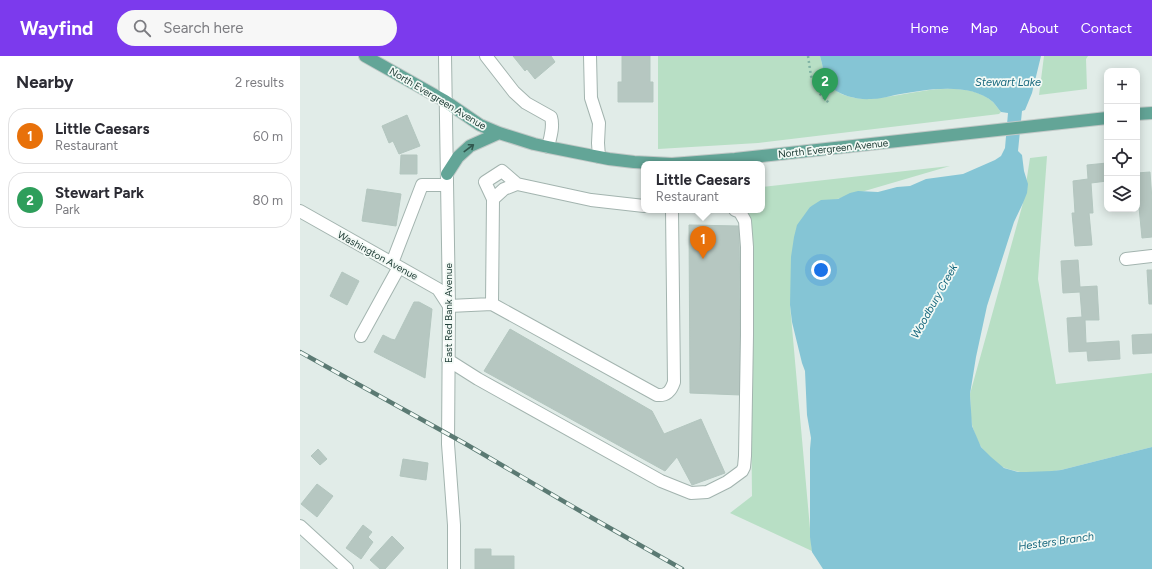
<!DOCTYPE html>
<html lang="en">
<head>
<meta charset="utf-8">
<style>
  body { margin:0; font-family:Figtree,sans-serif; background:#f7f7f7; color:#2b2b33 }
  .controls { position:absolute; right:12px; top:12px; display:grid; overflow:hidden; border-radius:8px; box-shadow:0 2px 10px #0003 }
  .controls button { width:36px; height:36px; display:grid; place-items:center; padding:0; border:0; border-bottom:1px solid #e1e1e2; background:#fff; color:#2b2b33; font:20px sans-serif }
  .you { position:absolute; left:521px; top:214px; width:14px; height:14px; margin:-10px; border:3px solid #fff; border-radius:50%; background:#1a73e8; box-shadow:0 0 0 6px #1a73e833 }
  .badge { display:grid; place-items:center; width:26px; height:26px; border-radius:50%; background:#7c3aed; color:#fff; font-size:13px; font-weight:700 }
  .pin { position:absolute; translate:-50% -33px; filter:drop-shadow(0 1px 2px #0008) }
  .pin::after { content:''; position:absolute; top:21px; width:14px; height:12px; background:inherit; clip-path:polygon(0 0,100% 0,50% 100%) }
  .popup { position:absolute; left:341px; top:105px; width:124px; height:52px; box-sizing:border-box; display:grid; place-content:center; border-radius:8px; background:#fff; filter:drop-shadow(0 1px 3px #0005); font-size:13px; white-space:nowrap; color:#7c7c81 }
  .popup b { font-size:15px; color:#2b2b33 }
  .popup::after { content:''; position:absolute; left:50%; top:100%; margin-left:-8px; border:8px solid transparent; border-top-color:#fff }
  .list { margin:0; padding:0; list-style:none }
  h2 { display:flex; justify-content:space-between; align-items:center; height:52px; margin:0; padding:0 16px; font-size:17px }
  h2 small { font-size:13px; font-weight:400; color:#7c7c81 }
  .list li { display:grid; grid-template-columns:26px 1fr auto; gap:12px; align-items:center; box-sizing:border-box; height:56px; margin:0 8px 8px; padding:0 8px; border:1px solid #e1e1e2; border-radius:16px }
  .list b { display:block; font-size:15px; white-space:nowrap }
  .list p { margin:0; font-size:13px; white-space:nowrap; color:#7c7c81 }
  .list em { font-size:13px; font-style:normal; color:#7c7c81 }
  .icon { flex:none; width:22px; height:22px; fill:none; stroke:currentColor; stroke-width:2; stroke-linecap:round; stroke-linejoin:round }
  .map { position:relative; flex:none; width:852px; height:513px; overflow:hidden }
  header { display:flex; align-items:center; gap:24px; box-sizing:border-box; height:56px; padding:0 20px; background:#7c3aed; color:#fff }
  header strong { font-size:19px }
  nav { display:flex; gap:22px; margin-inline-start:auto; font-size:14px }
  .search { width:280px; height:36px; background:#f7f7f7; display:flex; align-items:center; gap:10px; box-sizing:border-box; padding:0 14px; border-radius:22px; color:#7c7c81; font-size:15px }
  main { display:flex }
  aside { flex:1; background:#fff }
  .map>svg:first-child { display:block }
  .green { fill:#b8dfc5 }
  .water { fill:#85c5d5 }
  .building { fill:#b6c7c1; stroke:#b3c6bf }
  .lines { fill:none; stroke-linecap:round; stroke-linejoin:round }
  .minor-casing { stroke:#a3b4af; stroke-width:14 }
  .major-casing { stroke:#c1c9c7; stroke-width:14 }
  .path { stroke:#7fb2a4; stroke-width:2.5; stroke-dasharray:2 3; stroke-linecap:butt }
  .minor { stroke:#fff; stroke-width:12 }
  .major { stroke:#63a597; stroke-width:12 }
  .rail-casing { stroke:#5b7a73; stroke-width:4.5 }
  .rail { stroke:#f2f9f5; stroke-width:3; stroke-dasharray:9; stroke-linecap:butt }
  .oneway { stroke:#31584f }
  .labels { text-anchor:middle; stroke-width:3.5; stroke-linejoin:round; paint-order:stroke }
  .street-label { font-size:10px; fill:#203e37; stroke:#f2f9f5 }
  .water-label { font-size:11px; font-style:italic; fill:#17687e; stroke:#f2f9f5 }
</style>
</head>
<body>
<header>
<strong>Wayfind</strong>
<div class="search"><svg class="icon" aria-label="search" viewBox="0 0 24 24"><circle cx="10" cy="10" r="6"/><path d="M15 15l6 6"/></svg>Search here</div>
<nav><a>Home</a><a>Map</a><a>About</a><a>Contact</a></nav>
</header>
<main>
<aside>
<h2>Nearby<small>2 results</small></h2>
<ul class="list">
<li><span class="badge" style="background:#e8710a">1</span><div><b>Little Caesars</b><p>Restaurant</p></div><em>60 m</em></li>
<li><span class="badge" style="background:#2e9e5b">2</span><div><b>Stewart Park</b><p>Park</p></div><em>80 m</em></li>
</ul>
</aside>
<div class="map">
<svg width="852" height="513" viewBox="0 0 852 513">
  <rect width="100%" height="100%" fill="#e1ece8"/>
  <path class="green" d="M 358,0 L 520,0 C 522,8 525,14 520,22 C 525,27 538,37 544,39 C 563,46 580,42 599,39 C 626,34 670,25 693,46 C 696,49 698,53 701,56 L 699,58 L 458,87 L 358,93 Z
    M 744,0 L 788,0 L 786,3 L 787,33 L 739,39 Z
    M 747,100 L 738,223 L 756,328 L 852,317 L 852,391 L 761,414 C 743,417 723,419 705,412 C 698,410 687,398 682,392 C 678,387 674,376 672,369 C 670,359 671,348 670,338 L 723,147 L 730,102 Z
    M 650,110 L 510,151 L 490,249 L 512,495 L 430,457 L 452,440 L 449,154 L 462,154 L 462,131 Z"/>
  <path class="water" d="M 520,0 L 741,0 L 732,37 L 725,54 L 722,55 L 718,95 L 722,99 L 724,115 L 728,128 L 727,137 L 723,147 L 714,166 L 687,250 L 676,301 L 670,338 L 672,370 L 681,391 L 691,401 L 704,412 L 718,416 L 726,416 L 752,415 L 761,414 L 852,391 L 852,513 L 523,513 L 512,496 L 510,481 L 510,393 L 511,382 L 507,359 L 505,315 L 502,307 L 492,266 L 490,249 L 491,201 L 494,181 L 497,169 L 510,151 L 521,144 L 538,143 L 550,137 L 558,135 L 578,136 L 597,131 L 610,130 L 626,123 L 663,118 L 695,104 L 701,100 L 705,92 L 708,57 L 701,56 C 698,53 696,49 693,46 C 669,25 623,34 595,39 C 587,41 579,43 571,43 C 558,44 543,40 533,33 C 529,29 526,26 520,24 L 520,22 C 525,14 522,8 520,0 Z"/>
  <path class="building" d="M 213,0 L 251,0 L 255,6 L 235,23 L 227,13 L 225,15 Z
    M 322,0 L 350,0 L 350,26 L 353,26 L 353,46 L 318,46 L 318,26 L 322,26 Z
    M 107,59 L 120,90 L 99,98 L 93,85 L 89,87 L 82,70 Z
    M 101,99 L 117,99 L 117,118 L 100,118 Z
    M 807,107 L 807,125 L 791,127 L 793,157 L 789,157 L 792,189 L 775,190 L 772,157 L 775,157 L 773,125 L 788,123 L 787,109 Z
    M 850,116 L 852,144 L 852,181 L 842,182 L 839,151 L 837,151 L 837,117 Z
    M 67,133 L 101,138 L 96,170 L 62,165 Z
    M 389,169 L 439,170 L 441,339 L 390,337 Z
    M 778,204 L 780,231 L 797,230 L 799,264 L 785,264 L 786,287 L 819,285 L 820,303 L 788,305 L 787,295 L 769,296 L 767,262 L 782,261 L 780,236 L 763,237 L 761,205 Z
    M 847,214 L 852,214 L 852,248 L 849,248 Z
    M 42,216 L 59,225 L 47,249 L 30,240 Z
    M 114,246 L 119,246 L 132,253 L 125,322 L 74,296 L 83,279 L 91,283 L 95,284 Z
    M 210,273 L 352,355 L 364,378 L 401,363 L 425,417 L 392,429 L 377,401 L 365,415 L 184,315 Z
    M 852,278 L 852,297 L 833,298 L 832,279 Z
    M 18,393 L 27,403 L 20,409 L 11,400 Z
    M 103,403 L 128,407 L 126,424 L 100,420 Z
    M 17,428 L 33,440 L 17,461 L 1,448 Z
    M 63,469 L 72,476 L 68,481 L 73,486 L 61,503 L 46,492 Z
    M 92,480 L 104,492 L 85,513 L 80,513 L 70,504 Z
    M 175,493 L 191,493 L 191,500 L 214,500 L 214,513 L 175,513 Z"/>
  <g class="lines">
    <defs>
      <path id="minor" d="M 145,0 L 149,250 L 148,388 L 154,469 L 154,513
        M 186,0 L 214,36 L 226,47 L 251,61 C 254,71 250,82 248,91
        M 290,0 L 291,42 L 299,67 L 298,87 L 299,101
        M 193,143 L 185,126 L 202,115 L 217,128
        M 0,155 L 138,233 L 149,250 L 192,248 L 357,339 C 367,340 371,335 374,326 L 372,154
        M 826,203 L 852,200
        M 92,207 L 122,129 L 147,129
        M 192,248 L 193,143 L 204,133 L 217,128 L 291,144 L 344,150
        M 61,280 L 99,211
        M 148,304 L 178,323 L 361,425 L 391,437 L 407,436 L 427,426 L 442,415 L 444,411 L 445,400 L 447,279 L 447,191 L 445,165 L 440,156 L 435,154
        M 0,470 L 47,513"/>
      <path id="major" d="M 65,0 L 145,45 L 180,69 L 199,77 L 234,88 L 248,91 L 309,103 L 334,106 L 372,108 L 435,103 L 807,62
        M 837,58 L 852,57
        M 147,118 L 158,101 L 170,90 L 199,77"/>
    </defs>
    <use href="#minor" class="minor-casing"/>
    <use href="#major" class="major-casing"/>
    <path class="path" d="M 508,0 L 511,20 L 519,37 L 529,47"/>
    <use href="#minor" class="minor"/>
    <use href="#major" class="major"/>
    <defs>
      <path id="rail" d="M 0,296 L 164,387 L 287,459 L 382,513"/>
    </defs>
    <use href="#rail" class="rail-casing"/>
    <use href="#rail" class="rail"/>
  </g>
  <defs><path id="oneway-shaft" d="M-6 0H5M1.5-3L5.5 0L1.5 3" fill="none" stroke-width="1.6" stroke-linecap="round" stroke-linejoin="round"/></defs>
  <use class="oneway" href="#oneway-shaft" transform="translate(169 92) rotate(-37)"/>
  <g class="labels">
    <g class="street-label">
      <text transform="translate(138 42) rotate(31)" y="4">North Evergreen Avenue</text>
      <text transform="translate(533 92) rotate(-6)" y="4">North Evergreen Avenue</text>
      <text transform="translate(78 199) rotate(29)" y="4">Washington Avenue</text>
      <text transform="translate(148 257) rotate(-90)" y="4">East Red Bank Avenue</text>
    </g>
    <g class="water-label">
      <text x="708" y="30">Stewart Lake</text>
      <text transform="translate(634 245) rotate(-61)" y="4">Woodbury Creek</text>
      <text transform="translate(756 485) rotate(-8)" y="4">Hesters Branch</text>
    </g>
  </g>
</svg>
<div class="controls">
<button>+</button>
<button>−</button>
<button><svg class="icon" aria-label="locate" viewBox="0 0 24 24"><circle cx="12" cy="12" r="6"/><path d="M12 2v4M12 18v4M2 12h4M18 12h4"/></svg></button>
<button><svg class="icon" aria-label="layers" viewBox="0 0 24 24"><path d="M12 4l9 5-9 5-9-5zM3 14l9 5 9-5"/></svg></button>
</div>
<div class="you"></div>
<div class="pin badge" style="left:403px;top:203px;background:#e8710a">1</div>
<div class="popup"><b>Little Caesars</b>Restaurant</div>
<div class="pin badge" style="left:525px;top:45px;background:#2e9e5b">2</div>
</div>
</main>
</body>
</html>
